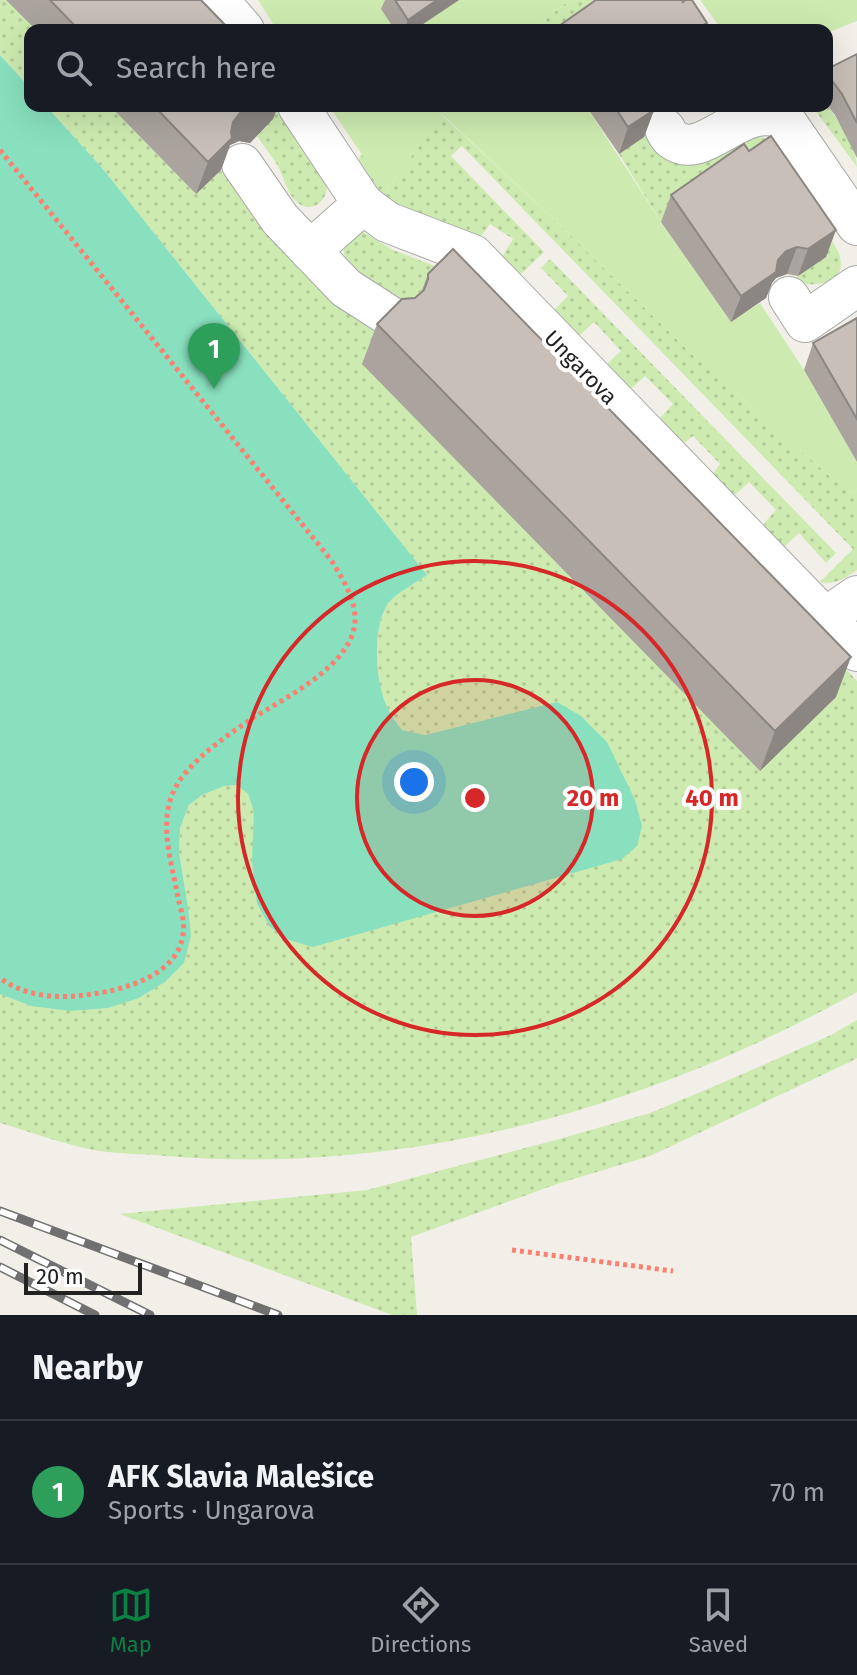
<!DOCTYPE html>
<html lang="en">
<head>
<meta charset="utf-8">
<style>
  body { margin:0; font-family:"Fira Sans",sans-serif; background:#242831; color:#f1f3f6 }
  .scale { position:absolute; left:24px; bottom:20px; width:118px; box-sizing:border-box; padding-left:8px; border:4px solid #222; border-top:0; font-size:22px; line-height:28px; white-space:nowrap; color:#222; -webkit-text-stroke:6px #fff; paint-order:stroke }
  .you { position:absolute; left:414px; top:782px; width:28px; height:28px; margin:-20px; border:6px solid #fff; border-radius:50%; background:#1a73e8; box-shadow:0 0 0 12px #1a73e833 }
  .badge { display:grid; place-items:center; width:52px; height:52px; border-radius:50%; background:#0b8043; color:#fff; font-size:26px; font-weight:700 }
  .pin { position:absolute; translate:-50% -66px; filter:drop-shadow(0 2px 4px #0008) }
  .pin::after { content:''; position:absolute; top:42px; width:28px; height:24px; background:inherit; clip-path:polygon(0 0,100% 0,50% 100%) }
  .list { margin:0; padding:0; list-style:none }
  h2 { display:flex; justify-content:space-between; align-items:center; height:104px; margin:0; padding:0 32px; font-size:34px }
  h2 small { font-size:26px; font-weight:400; color:#9ea1a6 }
  .list li { display:grid; grid-template-columns:52px 1fr auto; gap:24px; align-items:center; box-sizing:border-box; height:144px; padding:0 32px; border-top:2px solid #363941 }
  .list b { display:block; font-size:30px; white-space:nowrap }
  .list p { margin:0; font-size:26px; white-space:nowrap; color:#9ea1a6 }
  .list em { font-size:26px; font-style:normal; color:#9ea1a6 }
  .icon { flex:none; width:44px; height:44px; fill:none; stroke:currentColor; stroke-width:2; stroke-linecap:round; stroke-linejoin:round }
  .map { position:relative; flex:none; width:857px; height:1315px; overflow:hidden }
  .search { position:absolute; background:#171b24; box-shadow:0 8px 32px #0002; left:24px; right:24px; top:24px; height:88px; display:flex; align-items:center; gap:20px; box-sizing:border-box; padding:0 28px; border-radius:16px; color:#9ea1a6; font-size:30px }
  .sheet { height:248px; background:#171b24 }
  nav { display:flex; justify-content:space-around; align-items:center; box-sizing:border-box; height:112px; border-top:2px solid #363941; background:#171b24; font-size:22px; color:#9ea1a6 }
  nav a { display:grid; justify-items:center; gap:4px }
  nav .on { color:#0b8043 }
  .map>svg:first-child { display:block }
  .grass { fill:url(#grass-dots) }
  .garden { fill:#cdebb0 }
  .pitch { fill:#88e0be }
  .lines { fill:none; stroke-linecap:round; stroke-linejoin:round }
  .minor-casing { stroke:#a9a9a9; stroke-width:42 }
  .path { stroke:#fa8072; stroke-width:5; stroke-dasharray:4 4; stroke-linecap:butt }
  .minor { stroke:#fff; stroke-width:40 }
  .rail-casing { stroke:#707070; stroke-width:9 }
  .rail { stroke:#fff; stroke-width:6; stroke-dasharray:18; stroke-linecap:butt }
  .wall { fill:#aba49e }
  .shaded-wall { fill:#8b8681 }
  .building { fill:#c7bfb8; stroke:#8b8681; stroke-width:2 }
  .ring { fill:none; stroke:#d62828; stroke-width:4 }
  .labels { text-anchor:middle; stroke-width:8; stroke-linejoin:round; paint-order:stroke }
  .street-label { font-size:22px; fill:#222; stroke:#fff }
  .centre { fill:#d62828; stroke:#fff; stroke-width:4 }
  .ring-label { font-size:24px; text-anchor:middle; font-weight:bold; fill:#d62828; stroke:#fff; stroke-width:8; stroke-linejoin:round; paint-order:stroke }
</style>
</head>
<body>
<div class="map">
<svg width="857" height="1315" viewBox="0 0 857 1315">
  <defs>
    <pattern id="grass-dots" width="8" height="8" patternUnits="userSpaceOnUse" patternTransform="scale(2)"><rect width="8" height="8" fill="#cdebb0"/><path d="M2 2h.1M6 6h.1" fill="none" stroke="#b0c997" stroke-width="1.8" stroke-linecap="round"/></pattern>
  </defs>
  <rect width="100%" height="100%" fill="#f2efe9"/>
  <path class="grass" d="M 0,0 L 6,0 L 36,30 L 30,30 L 30,88 L 0,55 Z
    M 570,0 L 639,0 L 582,30 L 534,30 L 533,29 Z
    M 827,105 C 838,120 857,149 857,167 L 812,106 Z
    M 46,106 L 110,106 L 196,194 L 221,170 L 263,230 L 332,298 L 387,340 L 834,656 L 857,681 L 857,992 C 648,1109 405,1176 166,1156 C 144,1154 121,1154 99,1151 C 68,1146 31,1132 0,1123 L 0,994 L 31,1006 L 139,998 L 165,982 L 184,963 L 188,907 L 179,852 L 180,828 L 189,805 L 202,795 L 223,786 L 237,785 L 248,794 L 254,812 L 257,904 L 270,927 L 289,940 L 557,703 L 425,735 L 402,730 C 398,723 391,716 388,709 C 375,684 372,630 387,605 C 394,594 416,583 427,575 L 103,169 Z
    M 276,106 L 327,183 C 329,199 313,215 298,203 C 286,194 284,175 276,163 C 270,154 263,145 257,136 L 273,119 Z
    M 442,115 L 565,230 L 695,357 L 850,494 L 857,489 L 857,570 C 844,579 835,585 820,582 L 853,549 L 462,146 L 451,156 L 544,252 L 519,276 L 502,257 L 513,239 L 490,224 L 479,239 L 398,210 L 384,198 L 359,160 L 360,155 L 362,154 L 387,189 Z
    M 647,134 C 654,142 660,153 667,159 C 690,176 732,147 754,136 L 764,138 L 772,146 L 837,249 C 853,284 816,289 791,281 L 826,256 L 734,171 L 661,222 L 619,154 Z
    M 360,230 L 393,250 L 461,276 L 414,313 C 397,301 341,271 344,250 C 346,240 353,236 360,230 Z
    M 550,259 L 836,553 L 826,563 L 799,533 L 784,547 L 764,527 L 765,522 L 776,510 L 749,482 L 736,494 L 732,494 L 714,476 L 714,472 L 720,464 L 693,436 L 685,442 L 682,442 L 661,421 L 661,417 L 673,404 L 645,376 L 632,388 L 627,387 L 608,367 L 608,363 L 621,351 L 594,322 L 580,335 L 576,335 L 555,313 L 555,309 L 568,296 L 541,268 Z
    M 857,1020 L 857,1058 L 850,1062 L 650,1156 L 557,1184 L 411,1237 L 417,1315 L 392,1315 L 120,1214 L 367,1190 L 563,1138 L 650,1113 L 722,1083 L 831,1035 Z"/>
  <path class="garden" d="M 258,0 L 570,0 L 534,28 L 534,30 L 277,30 Z
    M 700,0 L 857,0 L 857,21 L 827,33 L 827,30 L 722,30 Z
    M 329,106 L 586,106 L 661,222 L 731,322 L 760,303 L 804,370 L 857,462 L 857,489 L 850,494 L 695,357 L 565,230 L 443,115 L 386,190 Z"/>
  <path class="pitch" d="M 0,55 L 30,88 L 30,106 L 46,106 L 103,169 L 427,575 C 417,582 393,595 387,605 C 372,630 375,683 388,709 C 391,716 397,723 402,730 L 425,735 L 557,702 L 581,716 L 607,742 L 635,800 L 642,826 L 637,846 L 622,859 L 313,947 L 289,940 L 270,927 L 257,904 L 252,861 L 254,812 L 248,794 L 237,785 L 224,786 L 202,795 L 189,805 L 180,828 L 179,852 L 188,907 L 191,936 L 184,963 L 165,982 L 139,998 L 108,1008 L 70,1011 L 31,1006 L 0,994 Z"/>
  <g class="lines">
    <defs>
      <path id="minor" d="M 218,0 L 244,30
        M 298,106 L 363,204 L 387,222 L 473,255 L 857,651
        M 665,129 C 667,133 669,137 672,139 C 704,164 740,99 784,119 L 857,225
        M 242,164 L 280,219 L 346,288 L 391,317
        M 310,251 L 363,204
        M 789,297 L 805,322 L 857,286
        M 825,618 L 857,596"/>
    </defs>
    <use href="#minor" class="minor-casing"/>
    <path class="path" d="M 0,150 L 331,560 C 342,578 356,599 355,621 C 353,665 286,697 253,718 C 229,734 201,753 183,776 C 154,812 171,858 178,898 C 181,909 185,924 183,934 C 178,975 126,989 93,994 C 61,999 27,998 0,978
      M 512,1250 L 673,1271"/>
    <use href="#minor" class="minor"/>
    <defs>
      <path id="rail" d="M 0,1211 L 278,1315
        M 0,1240 L 150,1315
        M 0,1267 L 95,1315"/>
    </defs>
    <use href="#rail" class="rail-casing"/>
    <use href="#rail" class="rail"/>
  </g>
  <path class="wall" d="M 6,0 L 201,0 L 230,30 L 36,30 Z
    M 385,0 L 459,0 L 414,30 L 395,30 L 381,9 Z
    M 857,54 L 857,158 L 835,115 L 827,105 L 827,69 Z
    M 110,106 L 278,106 L 273,119 L 250,143 L 239,141 L 230,145 L 221,170 L 196,194 Z
    M 586,106 L 653,106 L 654,110 L 644,137 L 619,154 Z
    M 671,195 L 826,257 L 798,276 L 787,274 L 776,278 L 772,283 L 766,298 L 731,322 L 661,222 Z
    M 428,274 L 836,697 L 760,771 L 362,364 L 377,324 L 421,293 Z
    M 857,318 L 857,462 L 804,370 L 813,343 Z"/>
  <path class="shaded-wall" d="M 437,0 L 459,0 L 414,30 L 404,30 L 408,20 Z
    M 266,106 L 278,106 L 273,119 L 250,143 L 239,141 L 230,145 L 221,170 L 196,194 L 208,162 L 233,122 L 240,113 L 251,109 Z
    M 654,110 L 644,137 L 619,154 L 628,127 Z
    M 836,230 L 826,257 L 798,276 L 808,249 Z
    M 797,247 L 787,274 L 776,278 L 772,283 L 766,298 L 731,322 L 741,296 L 786,251 Z
    M 851,657 L 836,697 L 760,771 L 775,731 Z"/>
  <path class="building" d="M 50,0 L 201,0 L 230,30 L 79,30 Z
    M 395,0 L 437,0 L 408,20 Z
    M 596,0 L 682,0 L 683,2 L 685,0 L 692,0 L 707,23 L 700,27 L 702,30 L 562,30 L 559,26 Z
    M 857,54 L 857,123 L 842,94 L 827,74 L 827,69 Z
    M 154,106 L 266,106 L 262,110 L 251,109 L 240,113 L 233,122 L 231,132 L 232,138 L 208,162 Z
    M 614,106 L 653,106 L 654,110 L 628,127 Z
    M 771,136 L 836,230 L 808,249 L 797,247 L 786,251 L 778,260 L 776,272 L 741,296 L 671,195 L 744,144 L 749,151 Z
    M 453,249 L 851,657 L 775,731 L 377,324 L 402,299 L 415,298 L 424,290 L 428,279 L 428,274 Z
    M 857,318 L 857,419 L 813,343 Z"/>
  <circle cx="475" cy="798" r="118" fill="#d62828" fill-opacity=".12"/>
  <g class="ring">
    <circle cx="475" cy="798" r="118"/>
    <circle cx="475" cy="798" r="237"/>
  </g>
  <g class="labels">
    <g class="street-label">
      <text transform="translate(581 367) rotate(46)" y="8">Ungarova</text>
    </g>
  </g>
  <circle cx="475" cy="798" r="12" class="centre"/>
  <g class="ring-label">
    <text x="593" y="806">20 m</text>
    <text x="712" y="806">40 m</text>
  </g>
</svg>
<div class="scale">20 m</div>
<div class="you"></div>
<div class="pin badge" style="left:214px;top:389px;background:#2e9e5b">1</div>
<div class="search"><svg class="icon" aria-label="search" viewBox="0 0 24 24"><circle cx="10" cy="10" r="6"/><path d="M15 15l6 6"/></svg>Search here</div>
</div>
<section class="sheet">
<h2>Nearby<small></small></h2>
<ul class="list">
<li><span class="badge" style="background:#2e9e5b">1</span><div><b>AFK Slavia Malešice</b><p>Sports · Ungarova</p></div><em>70 m</em></li>
</ul>
</section>
<nav>
<a class="on"><svg class="icon" aria-label="map" viewBox="0 0 24 24"><path d="M3 6l6-2 6 2 6-2v14l-6 2-6-2-6 2zM9 4v14M15 6v14"/></svg>Map</a>
<a><svg class="icon" aria-label="directions" viewBox="0 0 24 24"><path d="M12 3l9 9-9 9-9-9zM9 14v-3h6M13 9l2 2-2 2"/></svg>Directions</a>
<a><svg class="icon" aria-label="saved" viewBox="0 0 24 24"><path d="M7 4h10v16l-5-4-5 4z"/></svg>Saved</a>
</nav>
</body>
</html>
